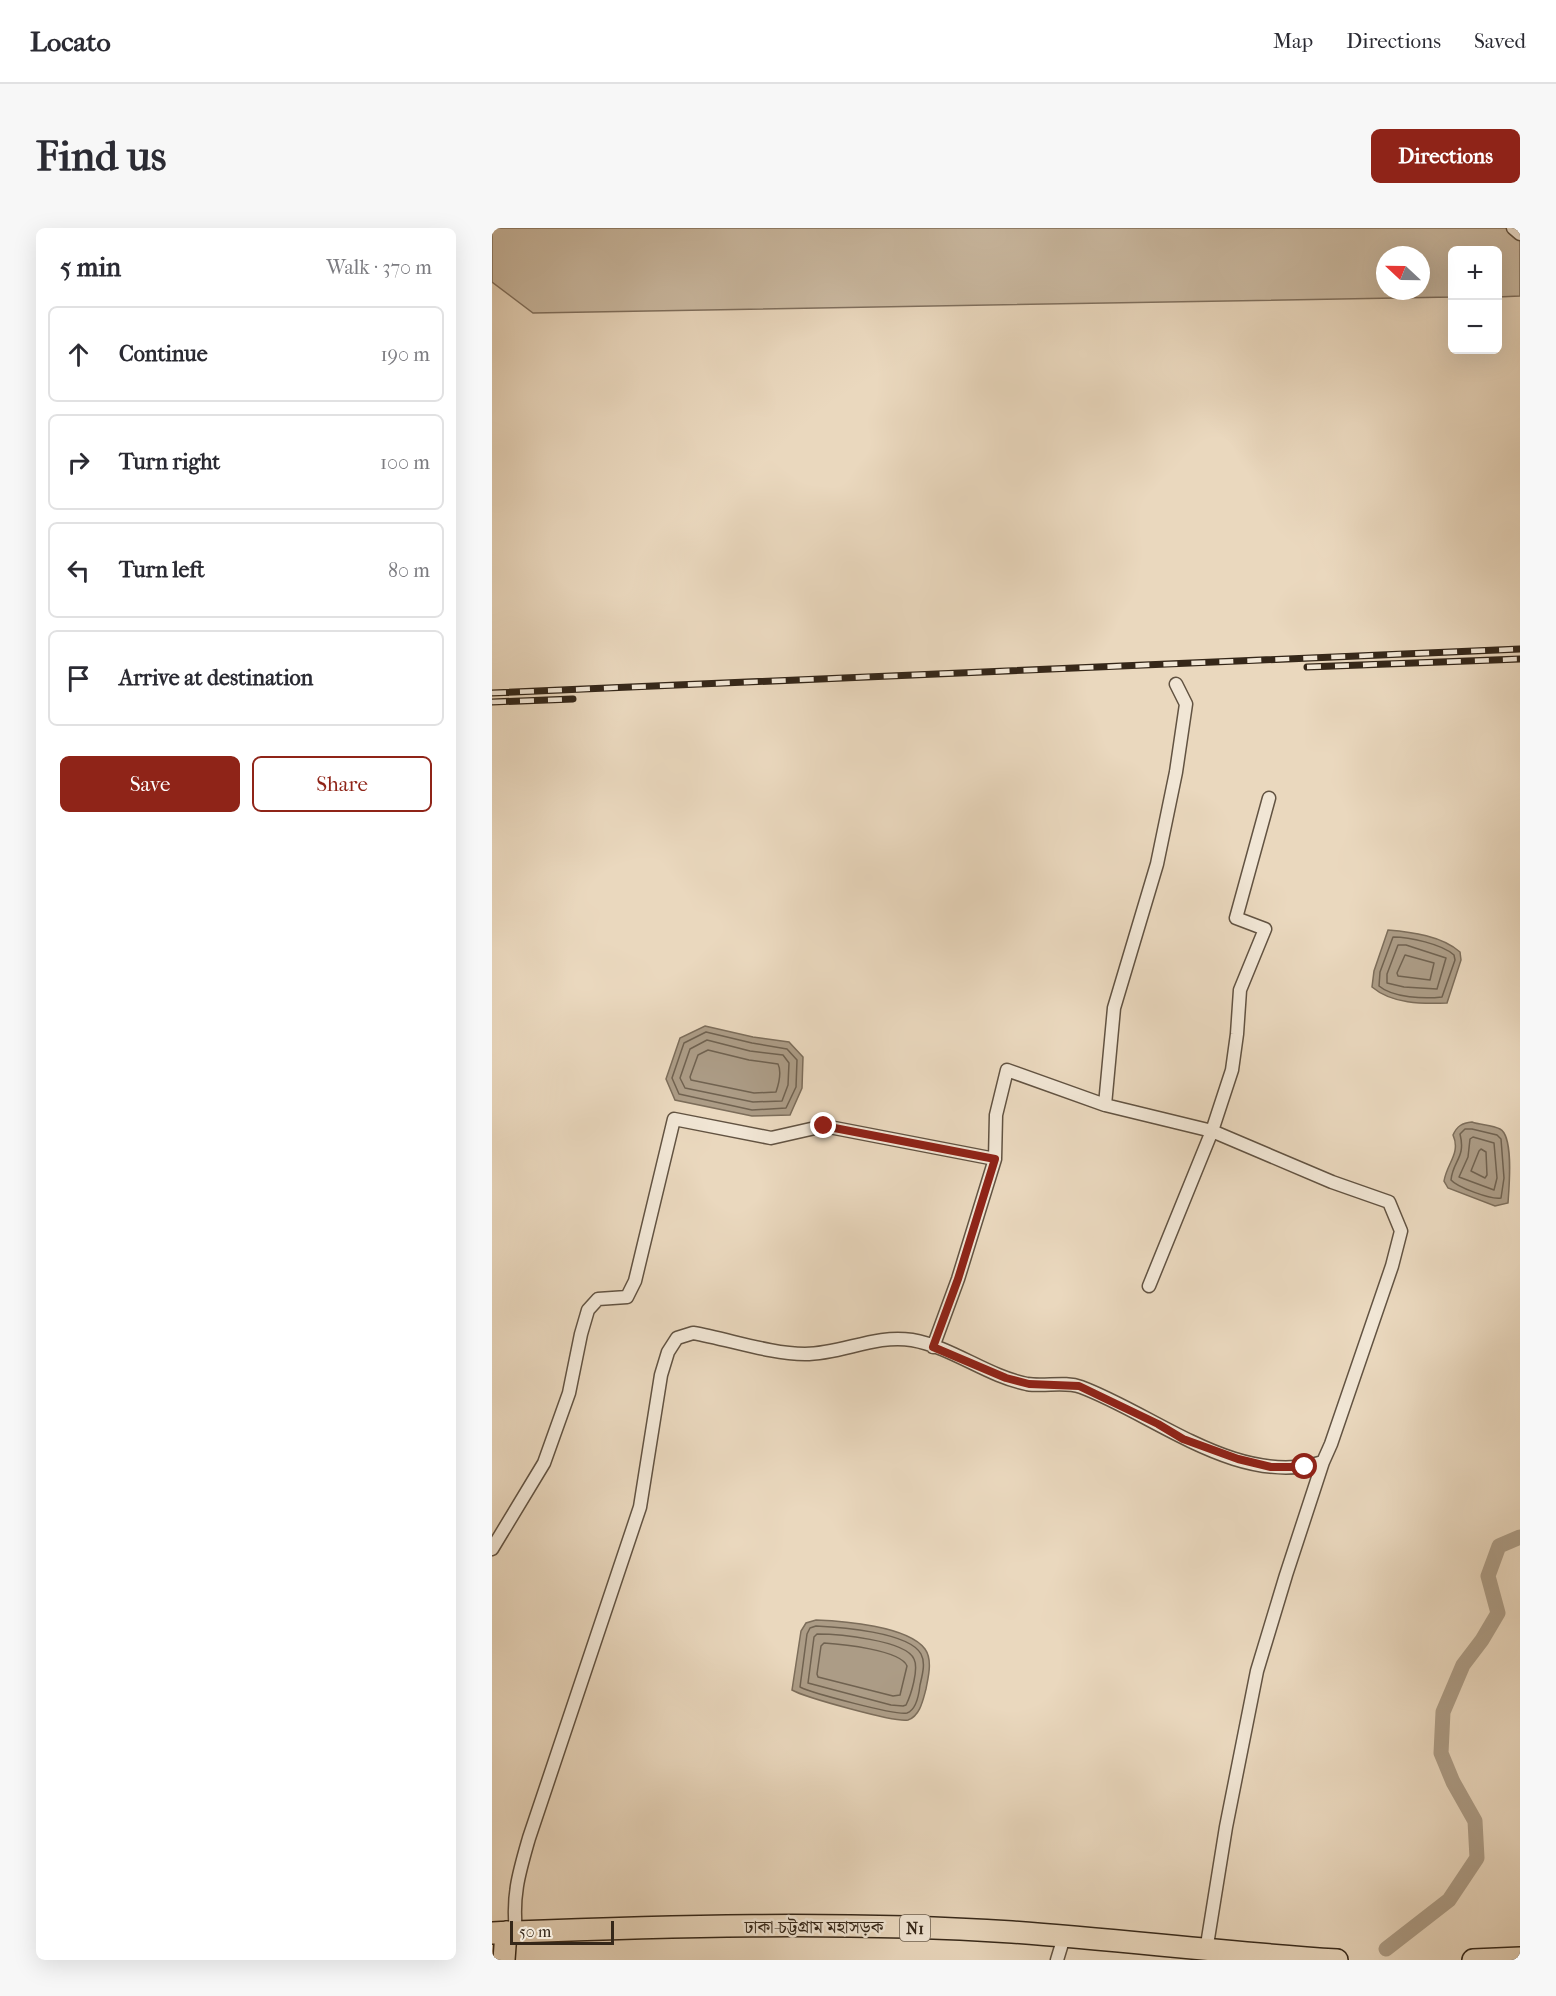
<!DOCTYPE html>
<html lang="en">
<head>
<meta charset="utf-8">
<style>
  body { margin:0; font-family:"IM FELL French Canon","Noto Serif Bengali",serif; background:#f7f7f7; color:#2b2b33 }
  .controls { position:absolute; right:18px; top:18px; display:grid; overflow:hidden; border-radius:9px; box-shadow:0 6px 24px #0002 }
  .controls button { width:54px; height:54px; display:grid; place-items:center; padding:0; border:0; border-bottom:2px solid #e1e1e2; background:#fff; color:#2b2b33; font:30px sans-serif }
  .compass { position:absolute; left:884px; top:18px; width:54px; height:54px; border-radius:50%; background:#fff; box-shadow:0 6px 24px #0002; rotate:292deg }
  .scale { position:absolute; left:18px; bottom:15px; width:104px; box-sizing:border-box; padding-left:6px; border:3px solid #352719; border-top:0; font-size:16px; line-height:21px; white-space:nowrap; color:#352719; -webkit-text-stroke:4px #f1e6d5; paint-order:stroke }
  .stop { position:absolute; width:18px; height:18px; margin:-14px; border:4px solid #8f2418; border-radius:50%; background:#fff }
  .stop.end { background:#8f2418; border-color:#fff; box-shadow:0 2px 6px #0008 }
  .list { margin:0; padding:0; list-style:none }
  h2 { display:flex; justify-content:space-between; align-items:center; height:78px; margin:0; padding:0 24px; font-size:26px }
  h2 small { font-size:20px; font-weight:400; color:#7c7c81 }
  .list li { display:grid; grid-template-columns:39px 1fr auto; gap:18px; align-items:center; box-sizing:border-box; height:96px; margin:0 12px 12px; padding:0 12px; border:2px solid #e1e1e2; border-radius:9px }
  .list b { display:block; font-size:22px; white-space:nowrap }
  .list em { font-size:20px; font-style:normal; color:#7c7c81 }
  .actions { display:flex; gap:12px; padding:18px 24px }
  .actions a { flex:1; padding:14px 0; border:2px solid #8f2418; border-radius:9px; text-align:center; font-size:21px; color:#8f2418 }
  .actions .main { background:#8f2418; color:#fff }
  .icon { flex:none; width:33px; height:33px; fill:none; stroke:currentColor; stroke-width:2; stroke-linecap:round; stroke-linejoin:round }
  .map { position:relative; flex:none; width:1028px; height:1732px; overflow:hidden; border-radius:9px }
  header { display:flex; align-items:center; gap:36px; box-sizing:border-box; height:84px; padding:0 30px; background:#fff; border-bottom:2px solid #e1e1e2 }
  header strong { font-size:28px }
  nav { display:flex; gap:33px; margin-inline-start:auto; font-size:21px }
  .intro { display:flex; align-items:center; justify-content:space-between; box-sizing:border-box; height:144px; padding:0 36px }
  h1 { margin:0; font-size:42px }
  .button { padding:15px 27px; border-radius:9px; background:#8f2418; color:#fff; font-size:21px; font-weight:700 }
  main { display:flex; gap:36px; padding:0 36px }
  aside { flex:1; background:#fff; border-radius:9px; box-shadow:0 6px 24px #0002 }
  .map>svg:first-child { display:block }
  .green { fill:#cbbaa2; stroke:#80705e; stroke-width:1.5; fill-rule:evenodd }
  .water { fill:#ac9c86; stroke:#7c6d5a; stroke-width:1.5 }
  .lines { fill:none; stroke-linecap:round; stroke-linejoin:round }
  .shore { stroke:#706250; stroke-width:1.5 }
  .canal { stroke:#ac9c86; stroke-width:15 }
  .minor-casing { stroke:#625342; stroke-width:15 }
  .trunk-casing { stroke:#352719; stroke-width:24 }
  .minor { stroke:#f1e6d5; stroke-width:12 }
  .trunk { stroke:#ead8be; stroke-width:21 }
  .rail-casing { stroke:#352719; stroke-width:7 }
  .rail { stroke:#f1e6d5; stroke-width:4.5; stroke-dasharray:14; stroke-linecap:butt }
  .route { stroke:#8f2418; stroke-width:8 }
  .labels { text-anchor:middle; stroke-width:5; stroke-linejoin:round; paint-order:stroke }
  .shield { fill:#f1e6d5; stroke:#6d6051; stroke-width:1.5 }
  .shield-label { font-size:16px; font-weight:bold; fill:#352719 }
  .street-label { font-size:18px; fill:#352719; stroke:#f1e6d5 }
</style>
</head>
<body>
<header>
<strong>Locato</strong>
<nav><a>Map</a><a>Directions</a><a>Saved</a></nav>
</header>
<div class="intro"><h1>Find us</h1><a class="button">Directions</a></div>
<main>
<aside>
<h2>5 min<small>Walk · 370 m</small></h2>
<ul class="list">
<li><svg class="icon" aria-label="ahead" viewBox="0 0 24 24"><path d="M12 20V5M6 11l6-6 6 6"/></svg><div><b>Continue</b></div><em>190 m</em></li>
<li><svg class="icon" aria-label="right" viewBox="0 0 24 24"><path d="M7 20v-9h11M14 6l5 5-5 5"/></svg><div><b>Turn right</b></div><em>100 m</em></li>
<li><svg class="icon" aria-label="left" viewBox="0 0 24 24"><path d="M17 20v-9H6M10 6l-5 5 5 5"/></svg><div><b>Turn left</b></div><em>80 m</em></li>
<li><svg class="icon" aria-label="arrive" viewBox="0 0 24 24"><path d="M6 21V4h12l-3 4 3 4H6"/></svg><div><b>Arrive at destination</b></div></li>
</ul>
<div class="actions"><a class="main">Save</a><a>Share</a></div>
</aside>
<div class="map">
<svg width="1028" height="1732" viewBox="0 0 1028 1732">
  <rect width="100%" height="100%" fill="#ead8be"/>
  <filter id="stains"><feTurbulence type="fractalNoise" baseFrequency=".00333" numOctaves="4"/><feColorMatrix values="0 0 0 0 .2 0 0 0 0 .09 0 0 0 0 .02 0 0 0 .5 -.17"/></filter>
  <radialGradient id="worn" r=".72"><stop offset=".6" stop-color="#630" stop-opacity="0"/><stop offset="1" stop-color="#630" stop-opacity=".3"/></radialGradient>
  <path class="green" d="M 0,0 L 1028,0 L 1028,68 L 1006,69 L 1005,22 L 960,22 L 960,69 L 41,85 L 0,54 ZM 893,27 L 929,27 L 929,63 L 893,63 Z"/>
  <path class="water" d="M 896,702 C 920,704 950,708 968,724 L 969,732 L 955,775 C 930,776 900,776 880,759 L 882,743 Z
    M 213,798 L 261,809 L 297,814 L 311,829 L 310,860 L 298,887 L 260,888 L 183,872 L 174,851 L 188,810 Z
    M 980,894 C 988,897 1000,897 1008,901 C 1022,908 1017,960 1016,975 L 1003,978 L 956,960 L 952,953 C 955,935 969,925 961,907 C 965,898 970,895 980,894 Z
    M 324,1392 C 351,1393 416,1398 433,1421 C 441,1432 436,1450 434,1461 C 431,1472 428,1488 416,1492 C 404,1495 312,1469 300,1462 L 309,1403 L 314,1395 Z"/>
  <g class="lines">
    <path class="shore" d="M 901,709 C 917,709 950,716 962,727 L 963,732 L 950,769 C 933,771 901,770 887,758 L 888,744 Z
      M 906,717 L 914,717 L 954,730 L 945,761 L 912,759 L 895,755 L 895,746 Z
      M 913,727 L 942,735 L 938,752 L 906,748 L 905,745 Z
      M 214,804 L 260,815 L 295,821 L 305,832 L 304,859 L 294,880 L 260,882 L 187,866 L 180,850 L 192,815 Z
      M 215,812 L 258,823 L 291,827 L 297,835 L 296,857 L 290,873 L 261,874 L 193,860 L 188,850 L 198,821 Z
      M 216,822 L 257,832 L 286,836 C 290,844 287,855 284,864 L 262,865 L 199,852 L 198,849 L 206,827 Z
      M 980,901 L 1005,907 L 1009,911 L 1012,950 L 1009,970 C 999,972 965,959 959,952 C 961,932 974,930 968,906 L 973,901 Z
      M 981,909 L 1002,915 L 1005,950 L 1002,962 L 967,949 L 976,929 L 978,911 Z
      M 989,921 L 994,924 L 995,947 L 993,950 L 979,943 L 987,923 Z
      M 324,1398 C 347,1399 417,1404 429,1426 C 434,1435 430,1448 428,1457 C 427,1466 424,1482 415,1485 C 405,1488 320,1465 308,1459 L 315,1406 L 318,1400 Z
      M 325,1406 C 345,1406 414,1412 422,1431 C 427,1441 419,1467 414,1477 L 411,1478 L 399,1477 L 316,1455 L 322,1409 Z
      M 332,1415 C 349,1416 409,1422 415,1438 L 408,1467 L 401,1468 L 326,1449 L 325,1446 L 329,1418 Z"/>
    <path class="canal" d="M 894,1721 L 957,1672 L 985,1630 L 983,1593 L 961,1554 L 949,1525 L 951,1484 L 971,1437 L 990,1412 L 1006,1385 L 996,1348 L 1007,1318 L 1028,1309"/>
    <defs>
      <path id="minor" d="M 1021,0 L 1028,6
        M 613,877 L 720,903 L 740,842 L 745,806 L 748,762 L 773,701 L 744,690 L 777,570
        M 441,1119 L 466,1051 L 503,931
        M 0,1321 L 52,1235 L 77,1165 L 89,1106 L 96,1082 L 106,1071 L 135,1069 L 143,1053 L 182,891 L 279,910 L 332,898 L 503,931 L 504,887 L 515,842 L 613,877 L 622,780 L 665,636 L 684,544 L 694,476 L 684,456
        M 24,1704 C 20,1667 27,1645 37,1610 L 148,1279 L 169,1147 L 176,1124 L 185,1110 L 201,1105 C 236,1111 279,1126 313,1126 C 350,1126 383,1106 420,1112 C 460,1119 495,1148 535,1156 C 552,1159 573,1153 589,1159 C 664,1187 746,1260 831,1234 L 839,1216 L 900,1038 L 909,1003 L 897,974 L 840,954 L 720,903 L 657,1058
        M 714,1723 L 734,1599 L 765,1443 L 794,1347 L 831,1234
        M 565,1732 L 572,1709"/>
      <path id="trunk" d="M 0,1705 C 173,1698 347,1693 520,1704 C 629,1712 736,1725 845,1732
        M 12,1732 L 14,1704
        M 981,1732 L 1028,1730"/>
    </defs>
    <use href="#minor" class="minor-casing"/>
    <use href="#trunk" class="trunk-casing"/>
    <use href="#minor" class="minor"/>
    <use href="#trunk" class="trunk"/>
    <defs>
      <path id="rail" d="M 815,439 L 1028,431
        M 0,465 L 1028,421
        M 0,474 L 81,471"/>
    </defs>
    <use href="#rail" class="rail-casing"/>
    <use href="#rail" class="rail"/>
  </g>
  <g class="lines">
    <path class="route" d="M 332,898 L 503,931 L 466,1051 L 441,1119 L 514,1150 L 537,1156 L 587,1158 L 666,1196 L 691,1211 L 746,1231 L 779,1239 L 813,1239"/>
  </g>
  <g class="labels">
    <rect class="shield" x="408" y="1687" width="30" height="26" rx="4.5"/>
    <g class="shield-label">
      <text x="423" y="1706">N1</text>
    </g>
    <g class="street-label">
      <text x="322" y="1705">ঢাকা-চট্টগ্রাম মহাসড়ক</text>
    </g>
  </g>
  <rect width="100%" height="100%" filter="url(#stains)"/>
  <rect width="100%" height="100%" fill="url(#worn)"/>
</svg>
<div class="controls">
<button>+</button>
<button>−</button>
</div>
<svg class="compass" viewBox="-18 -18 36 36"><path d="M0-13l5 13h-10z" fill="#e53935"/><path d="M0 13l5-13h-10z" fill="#7c7c81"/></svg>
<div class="scale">50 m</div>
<div class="stop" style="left:813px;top:1239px"></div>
<div class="stop end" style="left:332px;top:898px"></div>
</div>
</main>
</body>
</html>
